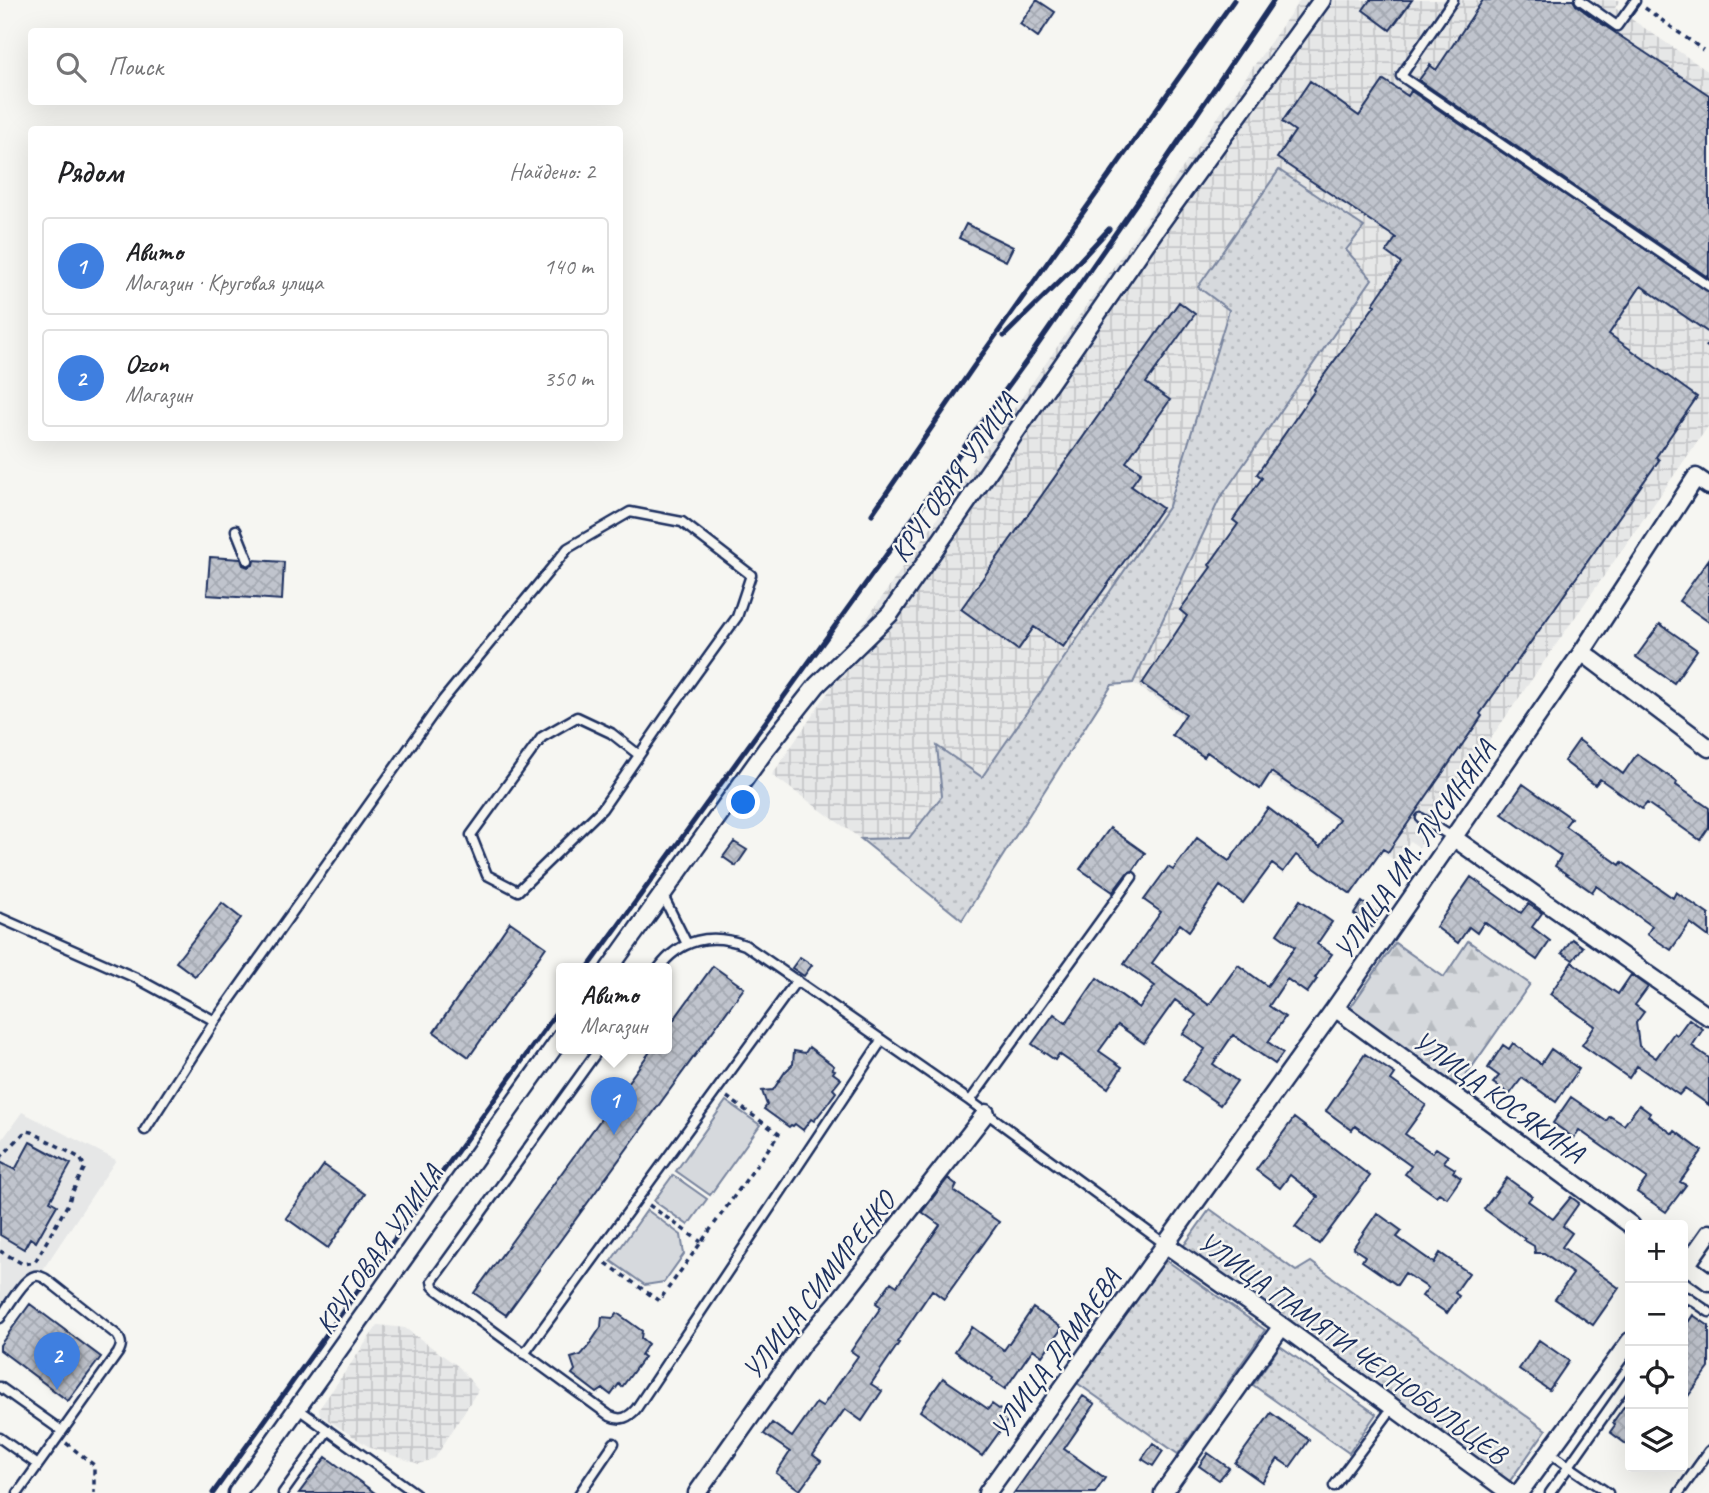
<!DOCTYPE html>
<html lang="ru">
<head>
<meta charset="utf-8">
<style>
  body { margin:0; font-family:Caveat,sans-serif; background:#f2f2f2; color:#202124 }
  .controls { position:absolute; right:21px; bottom:21px; display:grid; overflow:hidden; border-radius:7px; box-shadow:0 7px 28px #0002 }
  .controls button { width:63px; height:63px; display:grid; place-items:center; padding:0; border:0; border-bottom:2px solid #e0e0e0; background:#fff; color:#202124; font:35px sans-serif }
  .you { position:absolute; left:744px; top:803px; width:24px; height:24px; margin:-18px; border:5px solid #fff; border-radius:50%; background:#1a73e8; box-shadow:0 0 0 10px #1a73e833 }
  .badge { display:grid; place-items:center; width:46px; height:46px; border-radius:50%; background:#d93025; color:#fff; font-size:23px; font-weight:700 }
  .pin { position:absolute; translate:-50% -58px; filter:drop-shadow(0 2px 4px #0008) }
  .pin::after { content:''; position:absolute; top:37px; width:24px; height:21px; background:inherit; clip-path:polygon(0 0,100% 0,50% 100%) }
  .popup { position:absolute; left:556px; top:963px; width:116px; height:91px; box-sizing:border-box; display:grid; place-content:center; border-radius:7px; background:#fff; filter:drop-shadow(0 2px 5px #0005); font-size:23px; white-space:nowrap; color:#757577 }
  .popup b { font-size:26px; color:#202124 }
  .popup::after { content:''; position:absolute; left:50%; top:100%; margin-left:-14px; border:14px solid transparent; border-top-color:#fff }
  .list { margin:0; padding:0; list-style:none }
  h2 { display:flex; justify-content:space-between; align-items:center; height:91px; margin:0; padding:0 28px; font-size:30px }
  h2 small { font-size:23px; font-weight:400; color:#757577 }
  .list li { display:grid; grid-template-columns:46px 1fr auto; gap:21px; align-items:center; box-sizing:border-box; height:98px; margin:0 14px 14px; padding:0 14px; border:2px solid #e0e0e0; border-radius:7px }
  .list b { display:block; font-size:26px; white-space:nowrap }
  .list p { margin:0; font-size:23px; white-space:nowrap; color:#757577 }
  .list em { font-size:23px; font-style:normal; color:#757577 }
  .icon { flex:none; width:38px; height:38px; fill:none; stroke:currentColor; stroke-width:2; stroke-linecap:round; stroke-linejoin:round }
  .map { position:relative; flex:none; width:1709px; height:1493px; overflow:hidden }
  .search { position:absolute; background:#fff; box-shadow:0 7px 28px #0002; left:28px; top:28px; width:595px; height:77px; display:flex; align-items:center; gap:18px; box-sizing:border-box; padding:0 24px; border-radius:7px; color:#757577; font-size:26px }
  .panel { position:absolute; background:#fff; box-shadow:0 7px 28px #0002; left:28px; top:126px; width:595px; height:315px; border-radius:7px }
  .map>svg:first-child { display:block }
  .built { fill:#e6e7e7 }
  .industrial { fill:url(#industrial-grid) }
  .grass { fill:url(#grass-dots); stroke:#78849e; stroke-width:2 }
  .forest { fill:url(#forest-firs); stroke:#78849e; stroke-width:2 }
  .green { fill:#d6d9dd; stroke:#78849e; stroke-width:2 }
  .building { fill:url(#building-cross-hatch); stroke:#1b2f5e; stroke-width:2 }
  .lines { fill:none; stroke-linecap:round; stroke-linejoin:round }
  .lane-casing { stroke:#1b2f5e; stroke-width:13 }
  .street-casing { stroke:#1b2f5e; stroke-width:21 }
  .path { stroke:#1b2f5e; stroke-width:3.5; stroke-dasharray:5 5; stroke-linecap:butt }
  .lane { stroke:#f6f6f2; stroke-width:8 }
  .street { stroke:#f6f6f2; stroke-width:16 }
  .rail { stroke:#1b2f5e; stroke-width:5 }
  .labels { text-anchor:middle; stroke-width:5; stroke-linejoin:round; paint-order:stroke }
  .street-label { font-size:28px; fill:#1b2f5e; stroke:#f6f6f2 }
</style>
</head>
<body>
<div class="map">
<svg width="1709" height="1493" viewBox="0 0 1709 1493">
  <defs>
    <pattern id="industrial-grid" width="8" height="8" patternUnits="userSpaceOnUse" patternTransform="scale(1.75)"><rect width="8" height="8" fill="#e6e7e7"/><path d="M0 4h8M4 0v8" fill="none" stroke="#c5c6c9"/></pattern>
    <pattern id="grass-dots" width="8" height="8" patternUnits="userSpaceOnUse" patternTransform="scale(1.75)"><rect width="8" height="8" fill="#d6d9dd"/><path d="M2 2h.1M6 6h.1" fill="none" stroke="#b7bbc0" stroke-width="1.8" stroke-linecap="round"/></pattern>
    <pattern id="forest-firs" width="22" height="20" patternUnits="userSpaceOnUse" patternTransform="scale(1.75)"><rect width="22" height="20" fill="#d6d9dd"/><path d="M5 1l3.5 6h-7zM16 11l3.5 6h-7z" fill="#b7bbc0"/></pattern>
    <pattern id="building-cross-hatch" width="8" height="8" patternUnits="userSpaceOnUse" patternTransform="scale(1.75)"><rect width="8" height="8" fill="#c0c4cd"/><path d="M0 0l8 8M0 8l8-8" fill="none" stroke="#a4a9b2"/></pattern>
  </defs>
  <rect width="100%" height="100%" fill="#f6f6f2"/>
  <filter id="ink" filterUnits="userSpaceOnUse"><feTurbulence type="fractalNoise" baseFrequency=".0143" numOctaves="2"/><feDisplacementMap in="SourceGraphic" scale="14" xChannelSelector="R" yChannelSelector="G"/><feConvolveMatrix kernelMatrix="1 2 1 2 8 2 1 2 1" color-interpolation-filters="sRGB"/></filter>
  <g filter="url(#ink)">
    <path class="built" d="M 22,1112 L 116,1160 L 44,1268 L 36,1274 L 23,1276 L 0,1310 L 0,1143 Z"/>
    <path class="industrial" d="M 1300,0 L 1620,0 L 1615,8 L 1709,72 L 1709,425 L 1431,824 L 1419,847 L 1410,841 L 1397,862 L 1133,683 L 1219,500 L 1372,279 L 1346,250 L 1363,228 L 1199,287 L 1229,310 L 1169,506 L 981,777 L 943,796 L 909,838 L 861,839 L 772,775 L 833,685 L 831,670 Z
      M 378,1325 L 405,1328 L 459,1367 L 478,1390 L 435,1458 L 419,1464 L 371,1448 L 320,1415 L 319,1409 Z"/>
    <path class="grass" d="M 1279,170 L 1364,227 L 1346,250 L 1372,279 L 1219,500 L 1133,683 L 1112,685 L 962,920 L 861,839 L 909,838 L 942,796 L 937,746 L 982,777 L 1169,506 L 1229,310 L 1198,287 Z
      M 1210,1209 L 1296,1271 L 1311,1262 L 1546,1430 L 1507,1485 L 1180,1251 Z
      M 1163,1258 L 1265,1330 L 1178,1454 L 1077,1383 Z
      M 1280,1346 L 1376,1414 L 1349,1453 L 1253,1385 Z"/>
    <path class="forest" d="M 1468,941 L 1530,984 L 1456,1090 L 1346,1014 L 1395,943 L 1444,977 Z"/>
    <path class="green" d="M 726,1101 L 760,1125 L 710,1195 L 676,1171 Z
      M 673,1175 L 707,1199 L 688,1225 L 654,1201 Z
      M 647,1210 L 681,1235 L 684,1254 L 664,1282 L 645,1285 L 611,1261 Z"/>
    <path class="building" d="M 1037,0 L 1055,12 L 1038,37 L 1020,24 Z
      M 1370,0 L 1412,0 L 1390,30 L 1363,10 Z
      M 1483,0 L 1573,0 L 1576,5 L 1596,20 L 1709,95 L 1709,278 L 1419,80 L 1430,65 L 1436,70 Z
      M 1384,80 L 1408,96 L 1411,91 L 1709,292 L 1709,333 L 1641,286 L 1609,334 L 1697,397 L 1656,457 L 1659,460 L 1480,714 L 1482,716 L 1388,852 L 1383,849 L 1351,894 L 1296,855 L 1283,872 L 1272,864 L 1243,903 L 1220,886 L 1189,931 L 1180,924 L 1152,963 L 1209,1005 L 1238,965 L 1267,986 L 1295,947 L 1277,934 L 1300,900 L 1332,922 L 1317,944 L 1332,954 L 1315,978 L 1317,979 L 1307,993 L 1287,979 L 1269,1006 L 1285,1017 L 1268,1042 L 1283,1053 L 1275,1064 L 1233,1035 L 1213,1064 L 1237,1081 L 1220,1105 L 1183,1080 L 1205,1049 L 1183,1034 L 1196,1015 L 1175,1000 L 1144,1043 L 1118,1025 L 1099,1051 L 1122,1067 L 1108,1088 L 1059,1054 L 1055,1060 L 1032,1044 L 1054,1014 L 1066,1023 L 1097,978 L 1139,1008 L 1155,986 L 1124,964 L 1161,912 L 1144,900 L 1168,867 L 1173,870 L 1197,838 L 1229,861 L 1268,808 L 1320,847 L 1339,819 L 1271,772 L 1260,789 L 1207,752 L 1204,757 L 1172,735 L 1186,714 L 1142,684 L 1187,616 L 1180,610 L 1211,567 L 1209,565 L 1238,524 L 1233,520 L 1262,478 L 1257,474 L 1315,390 L 1314,389 L 1375,305 L 1373,304 L 1401,263 L 1386,252 L 1396,238 L 1277,158 L 1295,131 L 1282,122 L 1310,81 L 1359,116 Z
      M 966,224 L 1013,247 L 1006,261 L 959,238 Z
      M 1179,302 L 1195,314 L 1146,383 L 1170,400 L 1126,462 L 1141,472 L 1131,486 L 1162,508 L 1063,647 L 1034,627 L 1018,650 L 961,609 Z
      M 210,557 L 241,559 L 243,565 L 248,567 L 253,565 L 254,560 L 284,562 L 282,600 L 207,595 Z
      M 1709,559 L 1709,622 L 1679,601 Z
      M 1660,624 L 1697,650 L 1674,683 L 1636,657 Z
      M 1579,740 L 1623,774 L 1637,754 L 1677,782 L 1676,785 L 1709,808 L 1709,827 L 1700,840 L 1647,803 L 1642,809 L 1600,779 L 1595,785 L 1564,761 Z
      M 1523,784 L 1571,818 L 1565,826 L 1620,865 L 1622,862 L 1673,898 L 1676,892 L 1709,915 L 1709,937 L 1690,923 L 1671,950 L 1647,934 L 1652,926 L 1596,886 L 1592,892 L 1555,866 L 1561,856 L 1502,814 Z
      M 1110,828 L 1145,853 L 1133,871 L 1127,873 L 1113,892 L 1080,869 Z
      M 734,842 L 747,850 L 736,866 L 723,857 Z
      M 1471,877 L 1521,913 L 1528,904 L 1542,913 L 1532,927 L 1550,941 L 1537,960 L 1484,922 L 1477,933 L 1469,927 L 1458,943 L 1436,927 Z
      M 1362,902 L 1380,915 L 1372,927 L 1354,914 Z
      M 222,903 L 241,918 L 195,976 L 176,962 Z
      M 510,922 L 546,947 L 469,1057 L 434,1032 Z
      M 1572,939 L 1583,947 L 1573,960 L 1562,953 Z
      M 800,957 L 812,965 L 804,976 L 792,968 Z
      M 1572,962 L 1618,994 L 1631,975 L 1648,987 L 1635,1005 L 1644,1012 L 1636,1023 L 1639,1046 L 1656,1058 L 1674,1033 L 1677,1035 L 1689,1019 L 1703,1029 L 1692,1046 L 1709,1058 L 1709,1105 L 1685,1088 L 1679,1095 L 1637,1066 L 1629,1078 L 1582,1045 L 1595,1026 L 1550,994 Z
      M 713,966 L 744,988 L 506,1315 L 474,1293 L 652,1049 L 667,1049 L 667,1029 Z
      M 1513,1043 L 1541,1064 L 1551,1049 L 1579,1069 L 1556,1102 L 1522,1078 L 1510,1094 L 1493,1083 L 1499,1076 L 1488,1068 L 1503,1045 L 1509,1049 Z
      M 809,1047 L 834,1066 L 832,1069 L 835,1070 L 833,1073 L 841,1079 L 833,1089 L 836,1092 L 825,1107 L 814,1121 L 811,1119 L 803,1130 L 795,1124 L 793,1126 L 791,1125 L 789,1127 L 764,1109 L 767,1105 L 762,1091 L 773,1090 L 785,1072 L 793,1064 L 794,1051 L 805,1053 Z
      M 1365,1054 L 1395,1074 L 1391,1080 L 1426,1105 L 1405,1134 L 1432,1153 L 1436,1148 L 1448,1156 L 1444,1162 L 1455,1169 L 1453,1172 L 1461,1178 L 1447,1198 L 1439,1193 L 1436,1196 L 1405,1174 L 1411,1166 L 1355,1126 L 1352,1130 L 1326,1111 Z
      M 1571,1097 L 1606,1121 L 1610,1116 L 1624,1125 L 1639,1105 L 1650,1113 L 1648,1116 L 1673,1134 L 1675,1131 L 1702,1151 L 1680,1182 L 1686,1185 L 1666,1212 L 1637,1192 L 1647,1178 L 1579,1130 L 1574,1138 L 1553,1123 Z
      M 1294,1118 L 1370,1176 L 1319,1244 L 1295,1227 L 1318,1197 L 1290,1175 L 1280,1188 L 1256,1170 Z
      M 30,1142 L 71,1164 L 50,1201 L 57,1205 L 50,1217 L 36,1242 L 30,1238 L 24,1249 L 0,1235 L 0,1162 L 15,1170 Z
      M 324,1165 L 365,1194 L 328,1248 L 286,1218 Z
      M 948,1178 L 957,1185 L 954,1191 L 999,1222 L 944,1299 L 932,1290 L 897,1342 L 899,1343 L 871,1384 L 882,1391 L 862,1421 L 845,1409 L 813,1455 L 821,1461 L 800,1490 L 776,1473 L 790,1452 L 764,1434 L 772,1423 L 792,1437 L 816,1403 L 822,1407 L 858,1356 L 851,1351 L 881,1307 L 876,1303 L 891,1282 L 897,1286 L 940,1225 L 922,1212 Z
      M 1507,1178 L 1532,1196 L 1528,1201 L 1553,1219 L 1571,1197 L 1579,1203 L 1563,1226 L 1572,1233 L 1562,1247 L 1619,1288 L 1593,1325 L 1555,1299 L 1573,1274 L 1544,1253 L 1535,1253 L 1534,1246 L 1524,1240 L 1525,1239 L 1484,1209 Z
      M 1377,1213 L 1402,1231 L 1397,1237 L 1434,1263 L 1440,1253 L 1469,1273 L 1455,1293 L 1459,1296 L 1447,1313 L 1422,1296 L 1428,1288 L 1405,1273 L 1397,1285 L 1362,1261 L 1365,1256 L 1353,1248 Z
      M 30,1304 L 101,1357 L 68,1401 L 0,1350 L 0,1345 Z
      M 1033,1308 L 1062,1328 L 1042,1356 L 1033,1349 L 1005,1389 L 992,1380 L 993,1378 L 955,1351 L 972,1327 L 1004,1350 Z
      M 617,1313 L 642,1331 L 641,1338 L 648,1344 L 641,1355 L 644,1357 L 622,1387 L 619,1384 L 611,1395 L 603,1389 L 597,1393 L 572,1374 L 575,1370 L 571,1358 L 581,1355 L 587,1348 L 601,1327 L 602,1317 L 613,1318 Z
      M 1693,1315 L 1709,1326 L 1709,1368 L 1683,1403 L 1683,1330 Z
      M 1539,1340 L 1569,1361 L 1549,1390 L 1519,1369 Z
      M 943,1378 L 988,1409 L 992,1404 L 1010,1417 L 982,1456 L 920,1411 Z
      M 1083,1396 L 1095,1404 L 1064,1449 L 1105,1478 L 1095,1493 L 1014,1493 Z
      M 1630,1398 L 1630,1447 L 1610,1432 L 1615,1425 L 1613,1422 Z
      M 1271,1413 L 1309,1440 L 1290,1467 L 1278,1459 L 1262,1482 L 1235,1463 Z
      M 1153,1443 L 1163,1451 L 1153,1466 L 1142,1459 Z
      M 1208,1453 L 1229,1468 L 1219,1480 L 1199,1466 Z
      M 326,1457 L 375,1493 L 299,1493 Z"/>
    <g class="lines">
      <defs>
        <path id="lane" d="M 1453,0 L 1401,76 L 1709,286
          M 1580,0 L 1617,26 L 1635,1
          M 236,530 L 248,560
          M 1421,818 L 1454,838
          M 662,894 L 687,944
          M 0,918 L 136,978 L 215,1021
          M 658,969 C 680,939 711,932 745,945 L 970,1101 L 1165,1244
          M 599,1049 L 432,1281 L 433,1286 L 436,1289 L 610,1416 C 621,1421 628,1418 636,1409 L 882,1040
          M 970,1101 L 1132,877
          M 145,1130 L 215,1021 L 443,700 L 568,548 L 630,512 L 682,522 L 751,575 L 737,617 L 673,706 L 602,809 L 518,891 L 487,875 L 471,835 L 542,737 L 577,717 L 611,733 L 639,755
          M 1683,1303 L 1687,1297 L 1709,1312
          M 0,1318 C 7,1308 24,1278 35,1276 C 40,1275 42,1277 46,1279 L 117,1335 C 122,1342 122,1346 118,1353 L 18,1493
          M 524,1354 L 797,980
          M 0,1387 L 62,1431
          M 297,1408 L 415,1493
          M 0,1438 L 38,1465
          M 1548,1452 L 1608,1493
          M 1334,1486 L 1393,1407
          M 283,1493 L 328,1430
          M 580,1493 L 614,1443
          M 1550,1493 L 1630,1379
          M 1679,1493 L 1709,1451"/>
        <path id="street" d="M 1582,652 L 1709,748
          M 1454,838 L 1709,1017
          M 609,969 L 767,748 L 817,685 L 890,614 L 1154,232 L 1322,0
          M 1335,1008 L 1631,1225
          M 1165,1244 L 1282,1326 L 1510,1493
          M 1683,1263 L 1709,1282
          M 1683,1270 L 1709,1233
          M 237,1493 L 562,1036
          M 697,1493 L 802,1344 L 838,1302 L 986,1113
          M 987,1493 L 1335,1008 L 1582,652 L 1696,477 L 1709,486
          M 1163,1493 L 1282,1326
          M 1519,1493 L 1630,1341"/>
      </defs>
      <use href="#lane" class="lane-casing"/>
      <use href="#street" class="street-casing"/>
      <path class="path" d="M 1645,8 L 1703,50
        M 1706,345 L 1709,347
        M 0,1158 L 23,1134 L 27,1131 L 32,1132 L 80,1158 L 85,1167 L 71,1195 L 69,1202 L 35,1262 L 23,1264 L 0,1251
        M 649,1205 L 701,1242
        M 606,1263 L 659,1301 L 779,1134 L 727,1097
        M 66,1443 L 94,1465 L 94,1493"/>
      <use href="#lane" class="lane"/>
      <use href="#street" class="street"/>
      <path class="rail" d="M 1004,336 L 1072,269 L 1109,229
        M 872,514 L 974,366 L 1234,0
        M 587,969 L 1030,356 L 1149,185 L 1274,0
        M 213,1493 L 562,1005"/>
    </g>
  </g>
  <g class="labels">
    <g class="street-label">
      <text transform="translate(953 477) rotate(-55)" y="10">КРУГОВАЯ УЛИЦА</text>
      <text transform="translate(1414 849) rotate(-55)" y="10">УЛИЦА ИМ. ЛУСИНЯНА</text>
      <text transform="translate(1499 1096) rotate(36)" y="10">УЛИЦА КОСЯКИНА</text>
      <text transform="translate(378 1249) rotate(-55)" y="10">КРУГОВАЯ УЛИЦА</text>
      <text transform="translate(818 1285) rotate(-52)" y="10">УЛИЦА СИМИРЕНКО</text>
      <text transform="translate(1353 1347) rotate(36)" y="10">УЛИЦА ПАМЯТИ ЧЕРНОБЫЛЬЦЕВ</text>
      <text transform="translate(1055 1353) rotate(-54)" y="10">УЛИЦА ДАМАЕВА</text>
    </g>
  </g>
</svg>
<div class="controls">
<button>+</button>
<button>−</button>
<button><svg class="icon" aria-label="locate" viewBox="0 0 24 24"><circle cx="12" cy="12" r="6"/><path d="M12 2v4M12 18v4M2 12h4M18 12h4"/></svg></button>
<button><svg class="icon" aria-label="layers" viewBox="0 0 24 24"><path d="M12 4l9 5-9 5-9-5zM3 14l9 5 9-5"/></svg></button>
</div>
<div class="you"></div>
<div class="pin badge" style="left:614px;top:1135px;background:#3f7fe0">1</div>
<div class="popup"><b>Авито</b>Магазин</div>
<div class="pin badge" style="left:57px;top:1390px;background:#3f7fe0">2</div>
<div class="search"><svg class="icon" aria-label="search" viewBox="0 0 24 24"><circle cx="10" cy="10" r="6"/><path d="M15 15l6 6"/></svg>Поиск</div>
<section class="panel">
<h2>Рядом<small>Найдено: 2</small></h2>
<ul class="list">
<li><span class="badge" style="background:#3f7fe0">1</span><div><b>Авито</b><p>Магазин · Круговая улица</p></div><em>140 m</em></li>
<li><span class="badge" style="background:#3f7fe0">2</span><div><b>Ozon</b><p>Магазин</p></div><em>350 m</em></li>
</ul>
</section>
</div>
</body>
</html>
